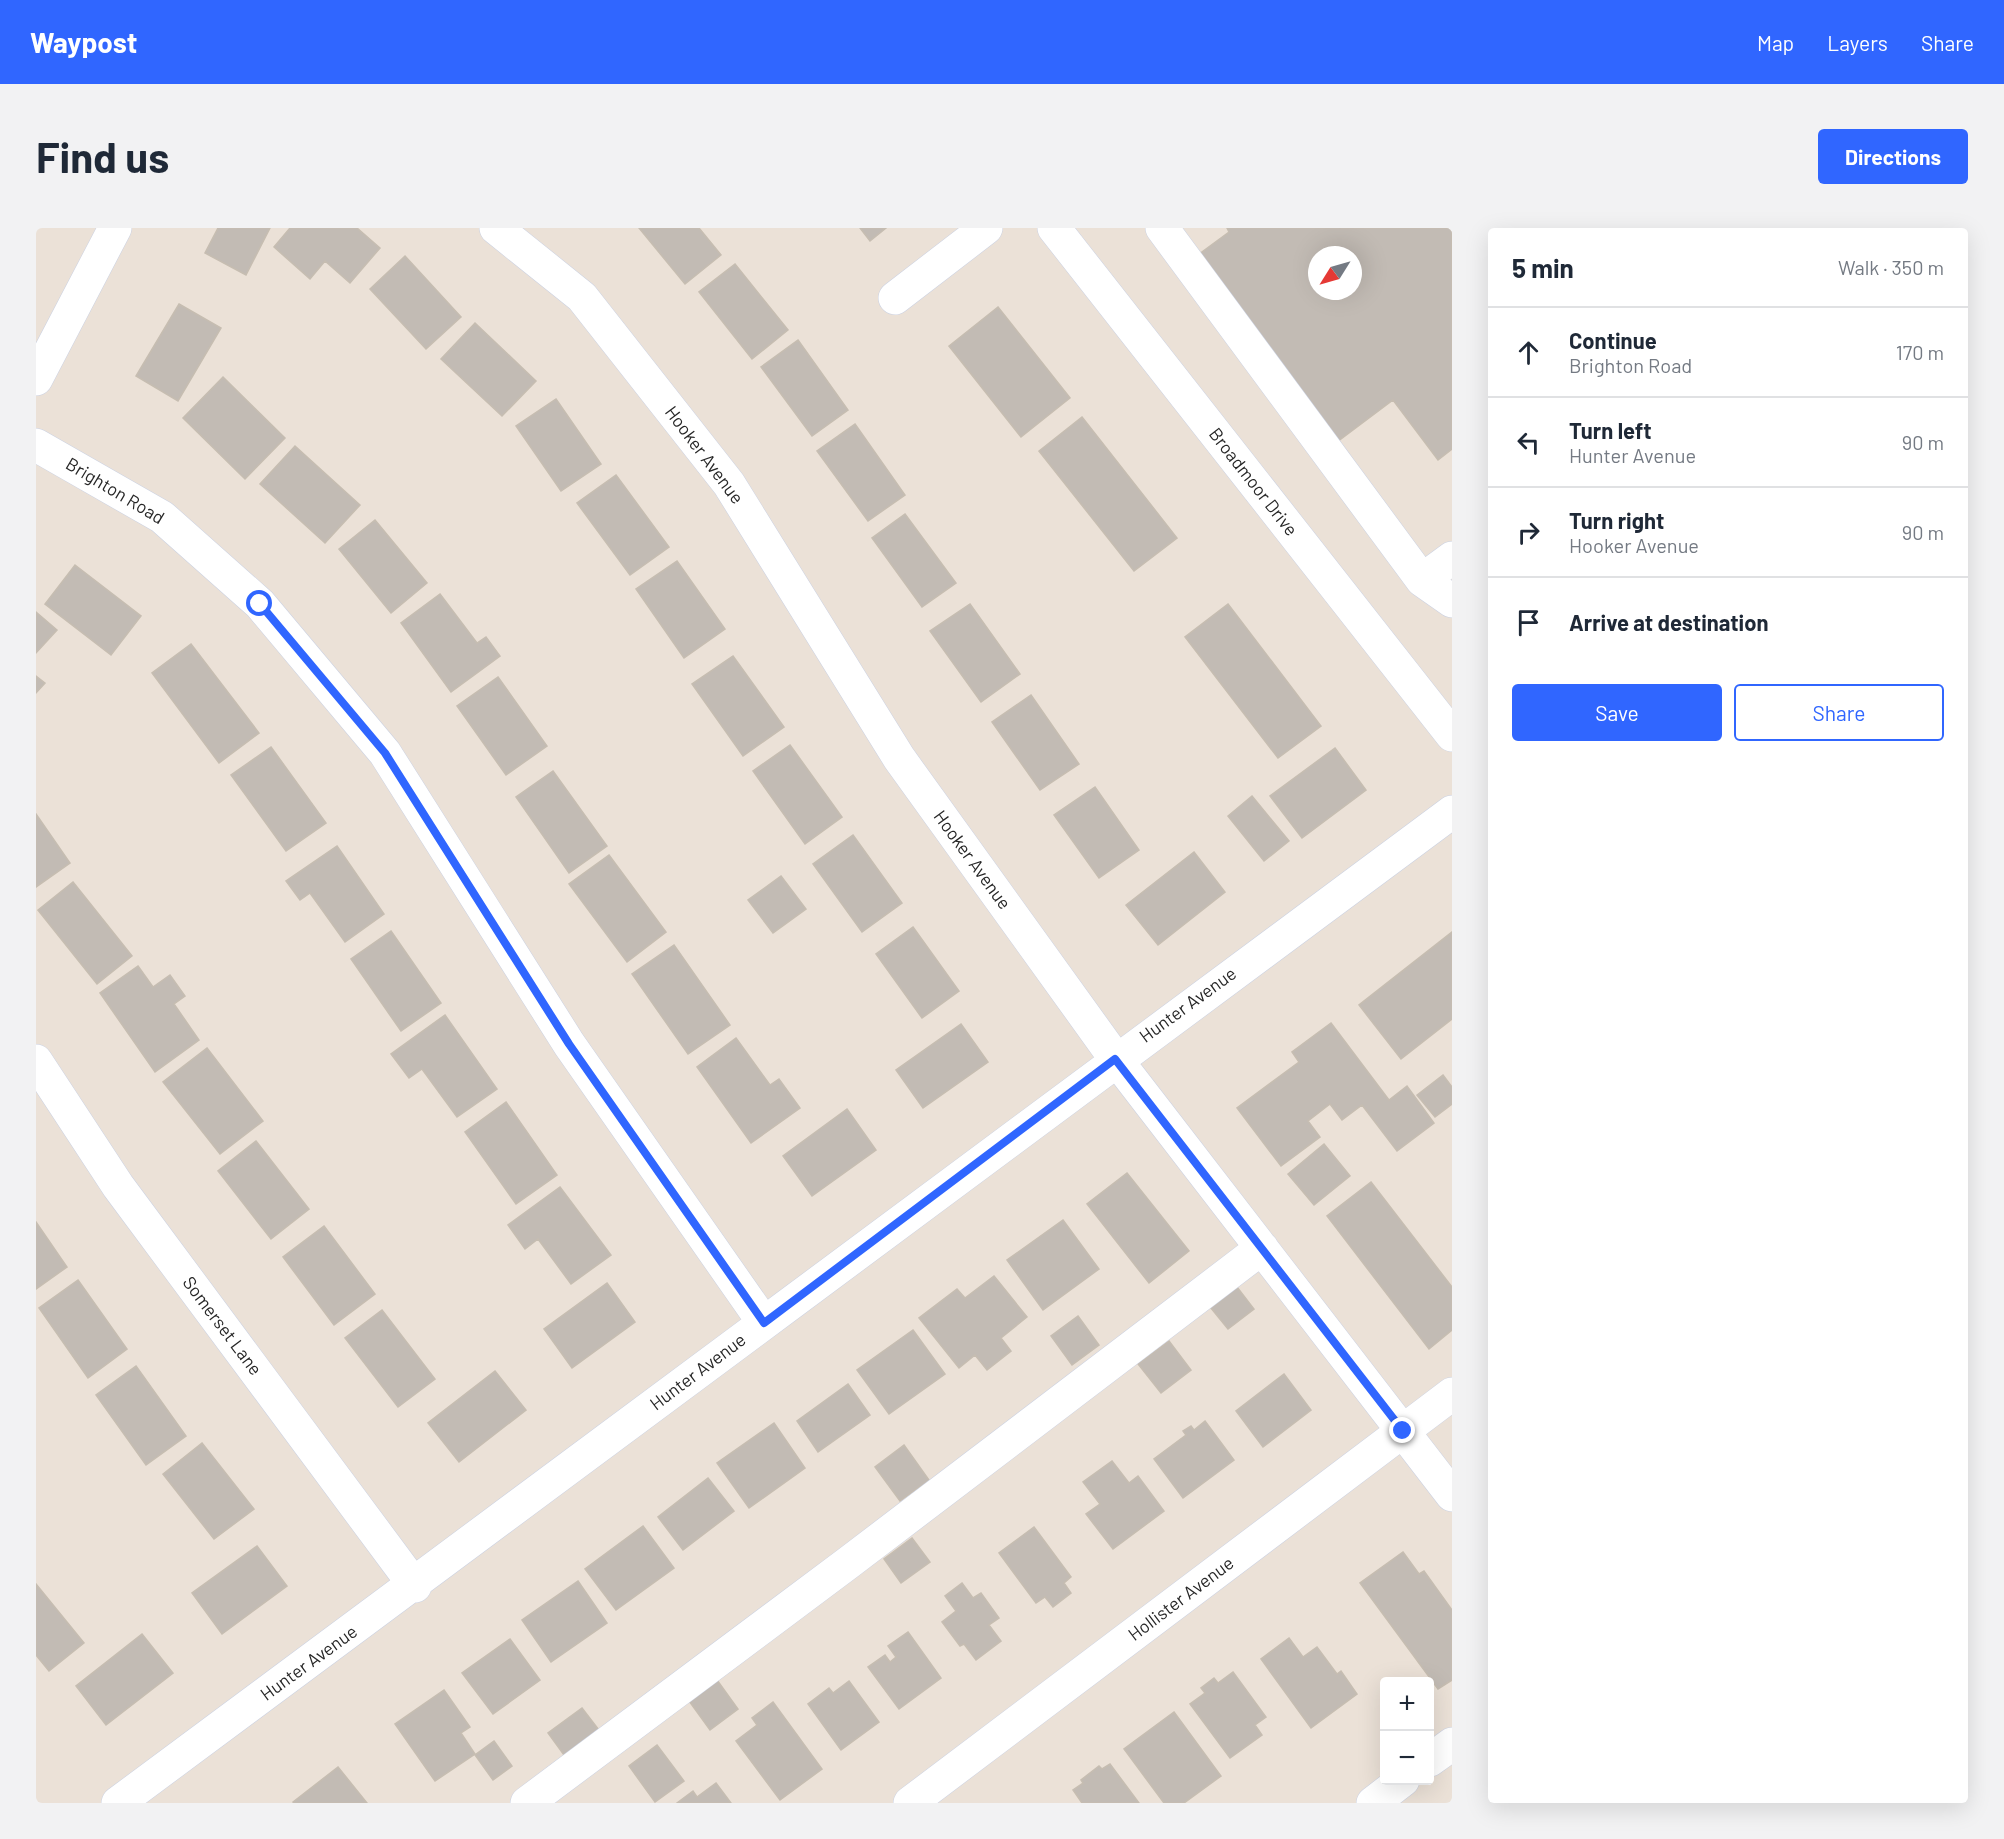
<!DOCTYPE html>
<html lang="en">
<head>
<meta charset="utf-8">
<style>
  body { margin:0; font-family:Barlow,sans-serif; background:#f2f2f3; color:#1f2937 }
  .controls { position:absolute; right:18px; bottom:18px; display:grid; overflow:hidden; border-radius:6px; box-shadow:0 6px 24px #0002 }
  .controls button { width:54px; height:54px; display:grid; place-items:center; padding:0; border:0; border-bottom:2px solid #e0e1e3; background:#fff; color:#1f2937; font:30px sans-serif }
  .compass { position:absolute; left:1272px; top:18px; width:54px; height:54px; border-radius:50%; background:#fff; box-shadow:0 6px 24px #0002; rotate:233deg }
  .stop { position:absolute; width:18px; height:18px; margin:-14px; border:4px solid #3066ff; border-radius:50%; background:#fff }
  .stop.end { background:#3066ff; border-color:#fff; box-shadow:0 2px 6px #0008 }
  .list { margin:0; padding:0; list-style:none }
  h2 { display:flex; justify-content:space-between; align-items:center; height:78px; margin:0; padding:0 24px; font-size:26px }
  h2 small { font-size:20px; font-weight:400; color:#747a83 }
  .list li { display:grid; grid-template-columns:39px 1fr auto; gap:18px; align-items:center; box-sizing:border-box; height:90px; padding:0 24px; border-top:2px solid #e0e1e3 }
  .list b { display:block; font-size:22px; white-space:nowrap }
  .list p { margin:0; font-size:20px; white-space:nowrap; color:#747a83 }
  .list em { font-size:20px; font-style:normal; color:#747a83 }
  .actions { display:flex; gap:12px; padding:18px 24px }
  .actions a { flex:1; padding:14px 0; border:2px solid #3066ff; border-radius:6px; text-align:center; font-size:21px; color:#3066ff }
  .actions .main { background:#3066ff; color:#fff }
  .icon { flex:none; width:33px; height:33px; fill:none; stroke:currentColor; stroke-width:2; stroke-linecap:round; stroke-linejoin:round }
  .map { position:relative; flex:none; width:1416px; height:1575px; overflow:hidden; border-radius:6px }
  header { display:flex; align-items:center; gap:36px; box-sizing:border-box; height:84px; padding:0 30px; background:#3066ff; color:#fff }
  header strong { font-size:28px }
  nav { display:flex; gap:33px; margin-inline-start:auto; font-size:21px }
  .intro { display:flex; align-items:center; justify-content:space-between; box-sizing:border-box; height:144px; padding:0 36px }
  h1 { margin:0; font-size:42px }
  .button { padding:15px 27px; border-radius:6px; background:#3066ff; color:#fff; font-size:21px; font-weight:700 }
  main { display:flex; gap:36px; padding:0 36px }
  aside { flex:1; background:#fff; border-radius:6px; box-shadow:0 6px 24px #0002 }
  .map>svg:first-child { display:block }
  .building { fill:#c2bbb4; stroke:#c6bdb1; stroke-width:1.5; fill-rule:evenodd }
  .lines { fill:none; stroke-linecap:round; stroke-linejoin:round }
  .minor-casing { stroke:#ccd2e2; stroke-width:34 }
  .minor { stroke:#fff; stroke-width:33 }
  .route { stroke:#3066ff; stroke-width:8 }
  .labels { text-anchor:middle; stroke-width:5; stroke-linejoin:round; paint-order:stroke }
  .street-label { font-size:18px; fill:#272727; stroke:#fff }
</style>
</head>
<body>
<header>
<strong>Waypost</strong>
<nav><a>Map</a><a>Layers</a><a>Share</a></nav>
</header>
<div class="intro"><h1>Find us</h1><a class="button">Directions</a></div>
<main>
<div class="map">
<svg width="1416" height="1575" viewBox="0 0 1416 1575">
  <rect width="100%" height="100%" fill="#ebe1d7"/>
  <path class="building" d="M 182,0 L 234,0 L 210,47 L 169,25 Z
    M 254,0 L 321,0 L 344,20 L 314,55 L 289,33 L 274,51 L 238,19 Z
    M 603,0 L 663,0 L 685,27 L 649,56 Z
    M 824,0 L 850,0 L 834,13 Z
    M 1191,0 L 1416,0 L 1416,221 L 1402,232 L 1357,172 L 1301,214 L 1162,27 L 1193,4 ZM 1281,27 L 1317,27 L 1317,63 L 1281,63 Z
    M 369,28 L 425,89 L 390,121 L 334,61 Z
    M 699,36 L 752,102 L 716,131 L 663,64 Z
    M 143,76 L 185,100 L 142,173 L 100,148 Z
    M 962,79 L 1034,170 L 985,209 L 913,118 Z
    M 439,95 L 500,153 L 466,188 L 405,131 Z
    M 762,112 L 812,182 L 776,208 L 725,139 Z
    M 187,149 L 249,210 L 209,251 L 147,190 Z
    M 520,171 L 565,236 L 525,263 L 480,198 Z
    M 1046,189 L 1141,310 L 1098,343 L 1003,223 Z
    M 819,196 L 869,267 L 832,293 L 781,223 Z
    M 259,218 L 324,277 L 289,315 L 224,256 Z
    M 580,247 L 633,319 L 594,347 L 541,275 Z
    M 869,286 L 920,355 L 886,379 L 836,310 Z
    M 339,292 L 391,355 L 355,385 L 303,321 Z
    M 641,333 L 689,401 L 648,430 L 600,361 Z
    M 39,337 L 105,388 L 75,427 L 9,376 Z
    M 404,366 L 441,415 L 450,409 L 464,428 L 415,464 L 365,395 Z
    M 934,376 L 984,446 L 945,474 L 894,403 Z
    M 1192,376 L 1285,498 L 1242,530 L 1149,409 Z
    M 0,384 L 21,402 L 0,425 Z
    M 155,416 L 223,505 L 183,535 L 116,445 Z
    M 697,428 L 748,499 L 707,528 L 656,456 Z
    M 0,448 L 9,455 L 0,465 Z
    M 462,449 L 511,518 L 470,547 L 421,478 Z
    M 995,467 L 1043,536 L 1004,562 L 956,494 Z
    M 754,517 L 806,589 L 769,616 L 717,543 Z
    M 235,519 L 290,595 L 250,623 L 195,547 Z
    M 1299,520 L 1330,562 L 1266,610 L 1234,568 Z
    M 517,543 L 571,618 L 533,645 L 480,569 Z
    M 1059,559 L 1103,622 L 1063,650 L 1018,587 Z
    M 1216,568 L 1253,613 L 1228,633 L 1192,588 Z
    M 0,586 L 34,635 L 0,659 Z
    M 817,607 L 866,675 L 826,704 L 777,636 Z
    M 301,618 L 348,686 L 309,714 L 274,665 L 264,672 L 250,653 Z
    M 1158,624 L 1189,664 L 1122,717 L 1090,677 Z
    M 573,627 L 630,704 L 591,734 L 533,656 Z
    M 745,648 L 770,681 L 737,705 L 712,672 Z
    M 37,654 L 96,728 L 61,756 L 2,682 Z
    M 877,699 L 923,763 L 886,790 L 840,726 Z
    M 355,703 L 405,775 L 365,803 L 315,731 Z
    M 1416,704 L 1416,791 L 1365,831 L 1323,777 Z
    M 638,717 L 694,797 L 652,826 L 596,746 Z
    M 102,738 L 117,759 L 134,747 L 149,768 L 138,776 L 163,812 L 119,844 L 64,765 Z
    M 409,787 L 461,861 L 421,889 L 386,841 L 373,850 L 355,826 Z
    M 1295,795 L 1353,872 L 1371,858 L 1398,895 L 1361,923 L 1326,877 L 1306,892 L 1294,876 L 1272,893 L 1284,909 L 1245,938 L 1201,880 L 1263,834 L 1256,824 Z
    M 925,796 L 952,834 L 887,880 L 860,842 Z
    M 700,810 L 734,857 L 743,851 L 764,880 L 715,915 L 661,839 Z
    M 171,820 L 227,893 L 184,926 L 127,854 Z
    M 1407,847 L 1416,859 L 1416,876 L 1399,889 L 1381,867 Z
    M 470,874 L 521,947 L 480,976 L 429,904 Z
    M 811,881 L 840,922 L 776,968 L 747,928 Z
    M 220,913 L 273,981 L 235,1011 L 182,943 Z
    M 1288,916 L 1314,948 L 1278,977 L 1252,946 Z
    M 1091,945 L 1153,1023 L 1113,1055 L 1051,976 Z
    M 1335,954 L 1416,1059 L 1416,1102 L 1393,1121 L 1291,988 Z
    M 524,959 L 575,1027 L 535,1056 L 502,1011 L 489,1021 L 472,997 Z
    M 1027,992 L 1063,1041 L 1007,1082 L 971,1032 Z
    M 0,994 L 31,1039 L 0,1061 Z
    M 288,998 L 339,1066 L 298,1097 L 247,1029 Z
    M 958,1048 L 991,1089 L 965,1110 L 975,1123 L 951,1142 L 939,1127 L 923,1140 L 883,1090 L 921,1061 L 929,1070 Z
    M 42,1052 L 91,1121 L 52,1150 L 3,1080 Z
    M 571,1055 L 599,1094 L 536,1140 L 508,1101 Z
    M 1201,1059 L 1218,1081 L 1192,1101 L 1175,1080 Z
    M 346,1082 L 399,1151 L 362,1179 L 309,1110 Z
    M 1042,1088 L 1063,1117 L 1036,1137 L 1015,1108 Z
    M 877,1102 L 909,1146 L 853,1186 L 821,1142 Z
    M 1133,1113 L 1155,1142 L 1125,1165 L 1102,1136 Z
    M 100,1138 L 150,1208 L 110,1237 L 60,1167 Z
    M 459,1143 L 490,1182 L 423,1234 L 392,1195 Z
    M 1248,1146 L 1275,1182 L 1227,1219 L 1200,1183 Z
    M 812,1156 L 834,1187 L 782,1224 L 761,1193 Z
    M 1169,1193 L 1198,1232 L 1147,1270 L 1118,1231 L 1150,1207 L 1147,1203 L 1155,1198 L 1158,1202 Z
    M 738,1195 L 769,1240 L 713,1280 L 681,1235 Z
    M 166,1215 L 218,1281 L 178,1311 L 127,1246 Z
    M 868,1217 L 893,1252 L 864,1273 L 839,1239 Z
    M 1076,1233 L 1093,1255 L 1102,1248 L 1128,1283 L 1077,1321 L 1050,1286 L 1064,1276 L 1047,1254 Z
    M 672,1250 L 698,1283 L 647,1322 L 622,1289 Z
    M 607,1298 L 638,1340 L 580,1382 L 549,1341 Z
    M 998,1299 L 1035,1349 L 1028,1355 L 1035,1365 L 1017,1379 L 1009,1369 L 1000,1375 L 963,1325 Z
    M 876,1310 L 894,1334 L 865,1355 L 848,1331 Z
    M 221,1318 L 251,1358 L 186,1406 L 156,1365 Z
    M 1367,1324 L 1383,1346 L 1388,1343 L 1416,1382 L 1416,1452 L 1402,1461 L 1324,1355 Z
    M 542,1353 L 571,1395 L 515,1434 L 486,1392 Z
    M 926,1355 L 937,1370 L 945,1365 L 963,1390 L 953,1397 L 965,1413 L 940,1432 L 928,1416 L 924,1418 L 906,1394 L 920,1383 L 909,1368 Z
    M 0,1356 L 48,1415 L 13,1443 L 0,1427 Z
    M 872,1404 L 905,1450 L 863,1481 L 832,1439 L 849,1427 L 854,1434 L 860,1429 L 852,1418 Z
    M 106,1406 L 137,1445 L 70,1497 L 40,1458 Z
    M 1253,1410 L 1267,1429 L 1281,1419 L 1301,1446 L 1305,1443 L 1321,1466 L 1275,1500 L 1225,1431 Z
    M 474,1411 L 504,1452 L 457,1486 L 426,1445 Z
    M 1197,1444 L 1230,1489 L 1219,1497 L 1226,1507 L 1194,1530 L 1154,1476 L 1169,1465 L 1165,1460 L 1178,1450 L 1182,1455 Z
    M 681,1452 L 702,1481 L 674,1502 L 653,1473 Z
    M 813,1453 L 843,1494 L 805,1522 L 772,1476 L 793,1460 L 797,1465 Z
    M 408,1462 L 434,1499 L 425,1505 L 439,1526 L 399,1553 L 359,1496 Z
    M 737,1474 L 786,1541 L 744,1572 L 700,1513 L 721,1497 L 716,1490 Z
    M 546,1480 L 563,1502 L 528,1527 L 512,1505 Z
    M 1138,1484 L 1185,1548 L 1148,1575 L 1128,1575 L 1088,1521 Z
    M 458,1513 L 476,1538 L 457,1552 L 439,1527 Z
    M 621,1517 L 648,1553 L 619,1574 L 593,1538 Z
    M 1074,1536 L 1103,1575 L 1046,1575 L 1037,1562 L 1047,1555 L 1045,1552 L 1063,1538 L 1066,1541 Z
    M 302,1539 L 331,1575 L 258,1575 L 257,1574 Z
    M 680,1555 L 695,1575 L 641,1575 L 657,1563 L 661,1569 Z"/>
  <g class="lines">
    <defs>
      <path id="minor" d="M 460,0 L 546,69 L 693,256 L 863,530 L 1079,830 L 1416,1267
        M 1018,0 L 1416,507
        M 1126,0 L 1386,352 L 1416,373
        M 859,70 L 950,0
        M 0,151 L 79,0
        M 0,217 L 126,289 L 224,376 L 349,525 L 533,816 L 728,1095
        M 1386,352 L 1416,330
        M 0,833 L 82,958 L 379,1358
        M 1394,1532 L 1416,1516
        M 82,1575 C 529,1248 969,911 1416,584
        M 491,1575 L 812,1335 L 1226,1020
        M 874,1575 L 1416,1166
        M 1337,1575 L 1367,1552"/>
    </defs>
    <use href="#minor" class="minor-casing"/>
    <use href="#minor" class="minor"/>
  </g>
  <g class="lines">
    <path class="route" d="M 224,376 L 349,525 L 533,816 L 728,1095 L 1079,831 L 1367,1203"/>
  </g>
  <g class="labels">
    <g class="street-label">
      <text transform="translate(668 227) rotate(53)" y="6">Hooker Avenue</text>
      <text transform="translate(1217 254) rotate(52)" y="6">Broadmoor Drive</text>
      <text transform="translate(79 263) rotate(31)" y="6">Brighton Road</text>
      <text transform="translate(936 632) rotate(54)" y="6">Hooker Avenue</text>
      <text transform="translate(1152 777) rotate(-36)" y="6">Hunter Avenue</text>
      <text transform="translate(186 1098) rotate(53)" y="6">Somerset Lane</text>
      <text transform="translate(662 1144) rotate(-37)" y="6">Hunter Avenue</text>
      <text transform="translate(1145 1371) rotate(-37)" y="6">Hollister Avenue</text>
      <text transform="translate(273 1435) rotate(-36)" y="6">Hunter Avenue</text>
    </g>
  </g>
</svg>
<div class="controls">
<button>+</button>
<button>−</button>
</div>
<svg class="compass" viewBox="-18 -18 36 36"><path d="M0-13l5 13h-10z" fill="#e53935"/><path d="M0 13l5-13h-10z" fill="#747a83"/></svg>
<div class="stop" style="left:224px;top:376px"></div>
<div class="stop end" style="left:1367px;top:1203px"></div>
</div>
<aside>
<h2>5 min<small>Walk · 350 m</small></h2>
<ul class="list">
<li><svg class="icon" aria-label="ahead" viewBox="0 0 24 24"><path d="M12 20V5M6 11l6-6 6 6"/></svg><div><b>Continue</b><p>Brighton Road</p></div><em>170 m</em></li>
<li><svg class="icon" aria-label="left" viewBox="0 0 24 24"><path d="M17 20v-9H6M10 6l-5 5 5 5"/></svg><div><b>Turn left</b><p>Hunter Avenue</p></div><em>90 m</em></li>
<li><svg class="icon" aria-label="right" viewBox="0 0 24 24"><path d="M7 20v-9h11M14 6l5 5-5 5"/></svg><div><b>Turn right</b><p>Hooker Avenue</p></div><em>90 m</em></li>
<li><svg class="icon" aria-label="arrive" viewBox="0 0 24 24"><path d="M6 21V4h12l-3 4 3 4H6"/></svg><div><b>Arrive at destination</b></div></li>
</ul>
<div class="actions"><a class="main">Save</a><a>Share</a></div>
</aside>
</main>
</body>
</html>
